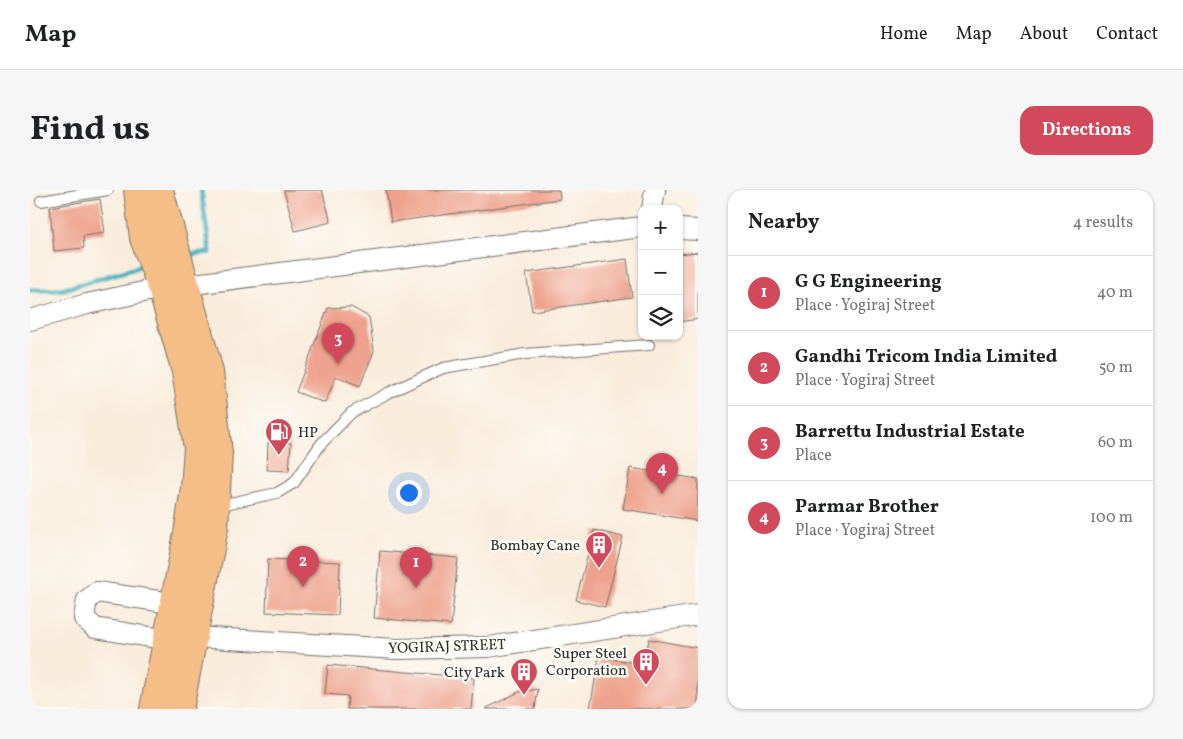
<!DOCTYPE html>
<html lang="en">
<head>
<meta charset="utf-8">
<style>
  body { margin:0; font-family:Vollkorn,serif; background:#f6f6f6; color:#202124 }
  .controls { position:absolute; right:15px; top:15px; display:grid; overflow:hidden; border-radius:10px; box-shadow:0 1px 4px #0004 }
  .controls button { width:45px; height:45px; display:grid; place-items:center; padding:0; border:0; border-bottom:1px solid #e0e0e0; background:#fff; color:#202124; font:25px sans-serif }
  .you { position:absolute; left:378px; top:302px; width:18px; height:18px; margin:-12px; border:4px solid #fff; border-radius:50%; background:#1a73e8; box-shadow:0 0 0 8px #1a73e833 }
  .badge { display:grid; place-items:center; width:32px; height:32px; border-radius:50%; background:#d1495b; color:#fff; font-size:16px; font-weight:700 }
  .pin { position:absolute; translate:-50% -41px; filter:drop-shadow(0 1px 2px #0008) }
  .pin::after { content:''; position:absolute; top:26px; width:18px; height:15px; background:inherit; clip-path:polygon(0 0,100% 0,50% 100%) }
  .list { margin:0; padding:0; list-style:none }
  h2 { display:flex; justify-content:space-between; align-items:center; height:65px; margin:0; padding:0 20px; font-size:21px }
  h2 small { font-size:16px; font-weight:400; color:#757577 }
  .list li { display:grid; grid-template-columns:32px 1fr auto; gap:15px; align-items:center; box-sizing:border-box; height:75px; padding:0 20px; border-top:1px solid #e0e0e0 }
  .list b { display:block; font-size:19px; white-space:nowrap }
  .list p { margin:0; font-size:16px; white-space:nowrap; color:#757577 }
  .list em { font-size:16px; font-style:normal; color:#757577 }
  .icon { flex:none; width:28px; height:28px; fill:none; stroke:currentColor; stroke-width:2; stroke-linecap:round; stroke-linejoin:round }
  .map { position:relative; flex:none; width:668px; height:519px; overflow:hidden; border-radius:15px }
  header { display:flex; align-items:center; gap:30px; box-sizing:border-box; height:70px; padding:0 25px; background:#fff; border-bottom:1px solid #e0e0e0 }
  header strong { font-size:24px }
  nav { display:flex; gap:28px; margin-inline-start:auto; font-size:18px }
  .intro { display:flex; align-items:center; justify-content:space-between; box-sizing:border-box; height:120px; padding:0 30px }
  h1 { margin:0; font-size:35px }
  .button { padding:12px 22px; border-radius:15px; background:#d1495b; color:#fff; font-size:18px; font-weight:700 }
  main { display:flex; gap:30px; padding:0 30px }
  aside { flex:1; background:#fff; border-radius:15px; box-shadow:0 1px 4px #0004 }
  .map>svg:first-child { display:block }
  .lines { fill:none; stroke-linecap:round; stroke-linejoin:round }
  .stream { stroke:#3dadb9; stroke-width:5 }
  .building { fill:#eea18c }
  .lane-casing { stroke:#736f69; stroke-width:12 }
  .street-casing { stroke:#736f69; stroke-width:22 }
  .primary-casing { stroke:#736f69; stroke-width:30 }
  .lane { stroke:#fff; stroke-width:10 }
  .street { stroke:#fff; stroke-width:20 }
  .primary { stroke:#f6be87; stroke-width:28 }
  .labels { text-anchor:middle; stroke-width:5; stroke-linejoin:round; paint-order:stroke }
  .poi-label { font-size:15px; fill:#2b2b2b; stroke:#fdfcf7; text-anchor:end }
  .street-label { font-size:15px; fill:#2b2b2b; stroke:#fdfcf7 }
</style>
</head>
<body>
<header>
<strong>Map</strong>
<nav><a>Home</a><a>Map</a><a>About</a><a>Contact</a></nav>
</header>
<div class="intro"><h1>Find us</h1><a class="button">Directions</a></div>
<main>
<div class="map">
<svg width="668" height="519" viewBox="0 0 668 519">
  <rect width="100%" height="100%" fill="#fdfcf7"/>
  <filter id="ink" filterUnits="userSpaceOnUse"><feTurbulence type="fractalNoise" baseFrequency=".02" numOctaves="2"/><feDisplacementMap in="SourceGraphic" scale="10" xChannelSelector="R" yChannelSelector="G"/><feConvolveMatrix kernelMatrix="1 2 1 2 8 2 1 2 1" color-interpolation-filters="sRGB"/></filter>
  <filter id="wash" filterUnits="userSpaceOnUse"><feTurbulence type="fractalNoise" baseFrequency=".0096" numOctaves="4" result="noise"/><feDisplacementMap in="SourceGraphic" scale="20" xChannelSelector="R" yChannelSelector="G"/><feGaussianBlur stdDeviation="1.12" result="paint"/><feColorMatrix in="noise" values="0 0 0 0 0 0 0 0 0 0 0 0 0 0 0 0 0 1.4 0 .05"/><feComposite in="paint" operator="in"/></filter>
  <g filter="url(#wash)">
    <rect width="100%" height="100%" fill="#f9ecdb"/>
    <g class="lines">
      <path class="stream" d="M 155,65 L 180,62 L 171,0
        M 0,100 L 31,100 L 116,75"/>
    </g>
    <g id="blocks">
      <path class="building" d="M 254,0 L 292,0 L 301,32 L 265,41 Z
        M 356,0 L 529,0 L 530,9 L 361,32 Z
        M 70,9 L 75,43 L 53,46 L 54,58 L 24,61 L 20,17 Z
        M 668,62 L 668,129 L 649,132 L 649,64 Z
        M 597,69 L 602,107 L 502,121 L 496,83 Z
        M 321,117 L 339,127 L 344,161 L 330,196 L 306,186 L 295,213 L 266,202 L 298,118 Z
        M 238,252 L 261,253 L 259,281 L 237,280 Z
        M 600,278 L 668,289 L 668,331 L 593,319 Z
        M 564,340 L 593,347 L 575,417 L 546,410 Z
        M 350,361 L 428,368 L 421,435 L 344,428 Z
        M 238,369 L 310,372 L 308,425 L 236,422 Z
        M 619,449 L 668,458 L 668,519 L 560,519 L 569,467 L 614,474 Z
        M 298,475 L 444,488 L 441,519 L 317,519 L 318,506 L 295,504 Z
        M 508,499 L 505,519 L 455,519 L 489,502 Z"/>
    </g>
  </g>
  <g filter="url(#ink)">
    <use href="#blocks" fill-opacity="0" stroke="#736f69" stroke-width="1"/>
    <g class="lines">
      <defs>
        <path id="lane" d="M 11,11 L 78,0
          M 186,316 L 247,303 L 264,293 L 291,254 L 321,223 L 358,203 L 413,178 L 495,164 L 619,155"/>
        <path id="street" d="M 622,19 L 625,0
          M 649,39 L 668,40
          M 0,130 L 57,114 L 132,98 L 612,37
          M 164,447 L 367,459 L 458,457 L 668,425
          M 151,452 L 65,438 L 54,428 L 57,410 L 67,402 L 156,415"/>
        <path id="primary" d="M 108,0 L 114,48 L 132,98 L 156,181 L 168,258 L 165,298 L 158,344 L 124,519
          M 129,0 L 179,182 L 188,263 L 184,337 L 149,519"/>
      </defs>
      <use href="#lane" class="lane-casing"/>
      <use href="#street" class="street-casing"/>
      <use href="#primary" class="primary-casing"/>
      <use href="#lane" class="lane"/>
      <use href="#street" class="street"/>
      <use href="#primary" class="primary"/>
    </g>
  </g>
  <defs>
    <symbol id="fuel-pin" viewBox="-11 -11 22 30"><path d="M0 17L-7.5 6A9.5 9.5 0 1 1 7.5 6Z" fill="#d1495b" stroke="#fdfcf7"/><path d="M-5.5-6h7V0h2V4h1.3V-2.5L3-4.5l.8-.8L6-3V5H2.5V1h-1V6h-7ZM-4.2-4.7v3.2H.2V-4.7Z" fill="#fff"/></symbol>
    <symbol id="building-pin" viewBox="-11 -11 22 30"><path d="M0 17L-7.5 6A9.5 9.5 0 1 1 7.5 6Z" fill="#d1495b" stroke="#fdfcf7"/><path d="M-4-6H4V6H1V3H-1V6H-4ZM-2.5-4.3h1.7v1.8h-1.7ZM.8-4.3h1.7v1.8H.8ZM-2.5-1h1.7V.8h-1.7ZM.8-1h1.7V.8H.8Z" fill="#fff"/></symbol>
  </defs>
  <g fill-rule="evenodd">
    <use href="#fuel-pin" x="233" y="226" width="32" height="43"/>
    <use href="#building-pin" x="553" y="339" width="32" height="43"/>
    <use href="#building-pin" x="600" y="456" width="32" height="43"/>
    <use href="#building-pin" x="478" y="466" width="32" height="43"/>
  </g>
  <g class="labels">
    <g class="poi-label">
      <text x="268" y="247" text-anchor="start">HP</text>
      <text x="550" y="360">Bombay Cane</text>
      <text x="597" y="468">Super Steel<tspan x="597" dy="17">Corporation</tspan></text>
      <text x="475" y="487">City Park</text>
    </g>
    <g class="street-label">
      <text transform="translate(417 456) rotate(-2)" y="5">YOGIRAJ STREET</text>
    </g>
  </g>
</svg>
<div class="controls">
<button>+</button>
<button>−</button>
<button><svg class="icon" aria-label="layers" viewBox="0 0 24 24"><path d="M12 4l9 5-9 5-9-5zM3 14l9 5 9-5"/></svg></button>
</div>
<div class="you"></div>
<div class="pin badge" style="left:386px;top:398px">1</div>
<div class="pin badge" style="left:273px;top:397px">2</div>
<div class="pin badge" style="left:308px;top:174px">3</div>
<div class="pin badge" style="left:632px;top:304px">4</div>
</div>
<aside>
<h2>Nearby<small>4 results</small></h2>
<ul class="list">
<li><span class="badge">1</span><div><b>G G Engineering</b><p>Place · Yogiraj Street</p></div><em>40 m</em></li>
<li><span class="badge">2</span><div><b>Gandhi Tricom India Limited</b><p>Place · Yogiraj Street</p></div><em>50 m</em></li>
<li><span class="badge">3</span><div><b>Barrettu Industrial Estate</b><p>Place</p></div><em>60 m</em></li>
<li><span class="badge">4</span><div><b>Parmar Brother</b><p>Place · Yogiraj Street</p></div><em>100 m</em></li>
</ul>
</aside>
</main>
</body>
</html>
